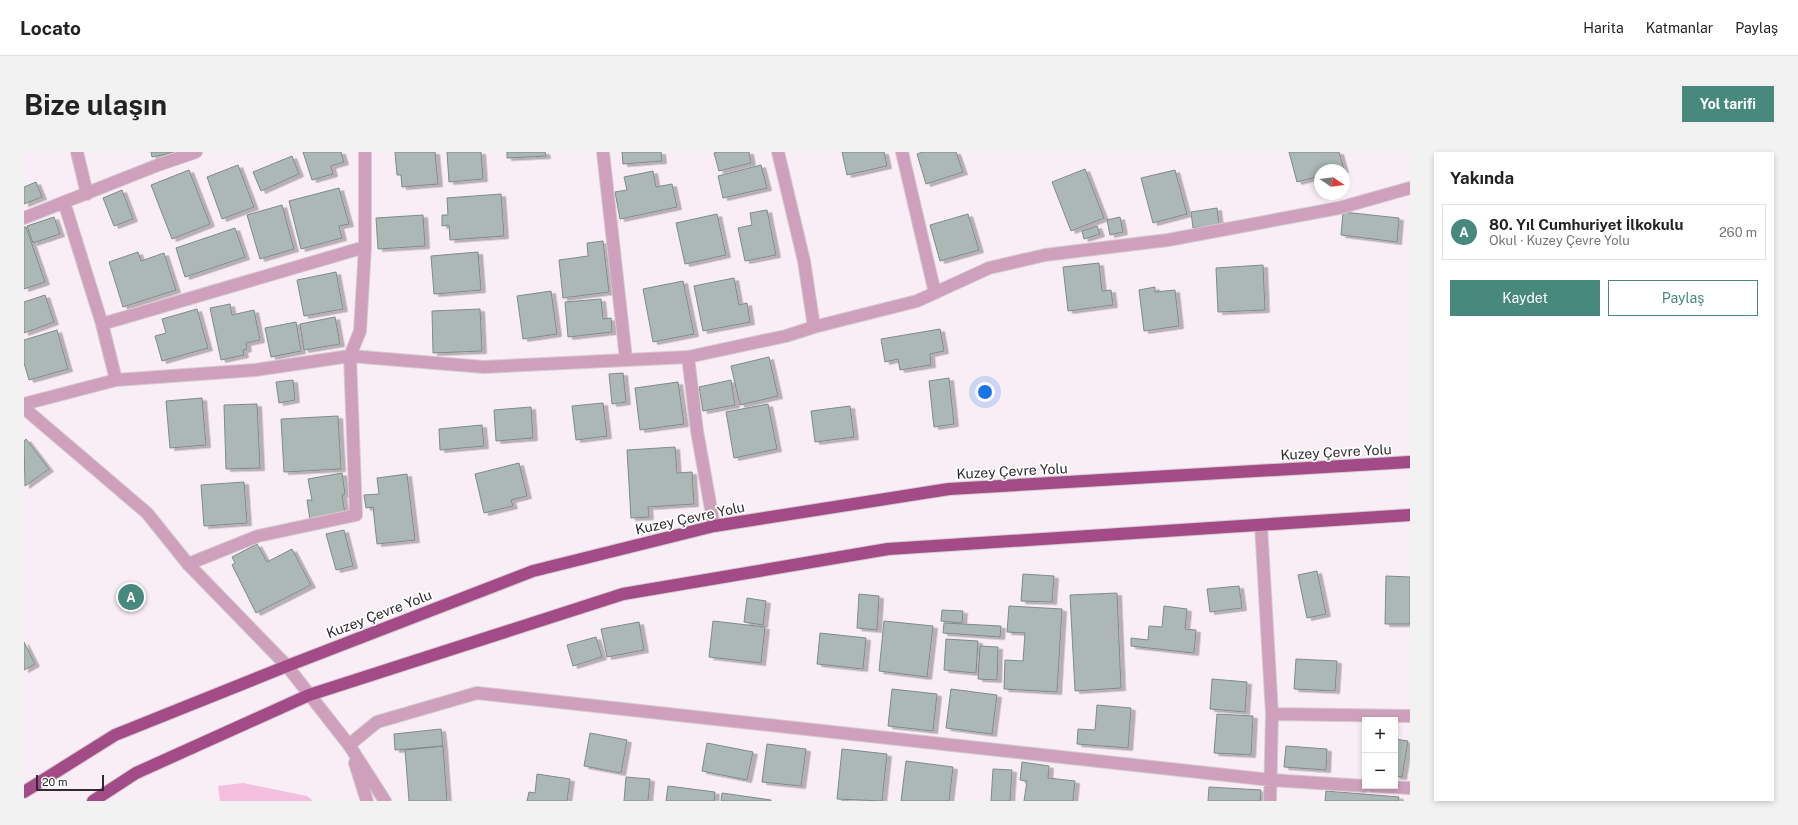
<!DOCTYPE html>
<html lang="tr">
<head>
<meta charset="utf-8">
<style>
  body { margin:0; font-family:"Public Sans",sans-serif; background:#f2f2f2; color:#222 }
  .controls { position:absolute; right:12px; bottom:12px; display:grid; overflow:hidden; border-radius:0px; box-shadow:0 2px 6px #0003 }
  .controls button { width:36px; height:36px; display:grid; place-items:center; padding:0; border:0; border-bottom:1px solid #e0e0e0; background:#fff; color:#222; font:20px sans-serif }
  .compass { position:absolute; left:1290px; top:12px; width:36px; height:36px; border-radius:50%; background:#fff; box-shadow:0 2px 6px #0003; rotate:103deg }
  .scale { position:absolute; left:12px; bottom:10px; width:68px; box-sizing:border-box; padding-left:4px; border:2px solid #302b2e; border-top:0; font-size:11px; line-height:14px; white-space:nowrap; color:#302b2e; -webkit-text-stroke:3px #fff; paint-order:stroke }
  .you { position:absolute; left:961px; top:240px; width:14px; height:14px; margin:-10px; border:3px solid #fff; border-radius:50%; background:#1a73e8; box-shadow:0 0 0 6px #1a73e833 }
  .badge { display:grid; place-items:center; width:26px; height:26px; border-radius:50%; background:#478a7d; color:#fff; font-size:13px; font-weight:700 }
  .pin { position:absolute; translate:-50% -50%; border:2px solid #fff; box-shadow:0 1px 4px #0006 }
  .list { margin:0; padding:0; list-style:none }
  h2 { display:flex; justify-content:space-between; align-items:center; height:52px; margin:0; padding:0 16px; font-size:17px }
  h2 small { font-size:13px; font-weight:400; color:#767676 }
  .list li { display:grid; grid-template-columns:26px 1fr auto; gap:12px; align-items:center; box-sizing:border-box; height:56px; margin:0 8px 8px; padding:0 8px; border:1px solid #e0e0e0; border-radius:0px }
  .list b { display:block; font-size:15px; white-space:nowrap }
  .list p { margin:0; font-size:13px; white-space:nowrap; color:#767676 }
  .list em { font-size:13px; font-style:normal; color:#767676 }
  .actions { display:flex; gap:8px; padding:12px 16px }
  .actions a { flex:1; padding:9px 0; border:1px solid #478a7d; border-radius:0px; text-align:center; font-size:14px; color:#478a7d }
  .actions .main { background:#478a7d; color:#fff }
  .map { position:relative; flex:none; width:1386px; height:649px; overflow:hidden; border-radius:0px }
  header { display:flex; align-items:center; gap:24px; box-sizing:border-box; height:56px; padding:0 20px; background:#fff; border-bottom:1px solid #e0e0e0 }
  header strong { font-size:19px }
  nav { display:flex; gap:22px; margin-inline-start:auto; font-size:14px }
  .intro { display:flex; align-items:center; justify-content:space-between; box-sizing:border-box; height:96px; padding:0 24px }
  h1 { margin:0; font-size:28px }
  .button { padding:10px 18px; border-radius:0px; background:#478a7d; color:#fff; font-size:14px; font-weight:700 }
  main { display:flex; gap:24px; padding:0 24px }
  aside { flex:1; background:#fff; border-radius:0px; box-shadow:0 2px 6px #0003 }
  .map>svg:first-child { display:block }
  .green { fill:#f4bfdf }
  .building { fill:#abb8b5; stroke:#7e8b88; filter:url(#shadow) }
  .lines { fill:none; stroke-linecap:round; stroke-linejoin:round }
  .minor-casing { stroke:#d5cbd1; stroke-width:14 }
  .tertiary-casing { stroke:#d5cbd1; stroke-width:14 }
  .trunk-casing { stroke:#d5cbd1; stroke-width:14 }
  .minor { stroke:#cea0bc; stroke-width:12 }
  .tertiary { stroke:#cea0bc; stroke-width:12 }
  .trunk { stroke:#a24b86; stroke-width:12 }
  .labels { text-anchor:middle; stroke-width:3.5; stroke-linejoin:round; paint-order:stroke }
  .street-label { font-size:14px; fill:#302b2e; stroke:#fff }
</style>
</head>
<body>
<header>
<strong>Locato</strong>
<nav><a>Harita</a><a>Katmanlar</a><a>Paylaş</a></nav>
</header>
<div class="intro"><h1>Bize ulaşın</h1><a class="button">Yol tarifi</a></div>
<main>
<div class="map">
<svg width="1386" height="649" viewBox="0 0 1386 649">
  <defs>
    <filter id="shadow"><feDropShadow dx="4.5" dy="2.5" stdDeviation="0" flood-color="#0004"/></filter>
  </defs>
  <rect width="100%" height="100%" fill="#f9eef5"/>
  <path class="green" d="M 219,631 L 283,644 L 289,649 L 196,649 L 194,634 Z"/>
  <path class="building" d="M 127,0 L 151,0 L 128,5 Z
    M 279,0 L 317,0 L 320,10 L 307,14 L 309,22 L 288,28 Z
    M 371,0 L 411,0 L 414,32 L 378,35 L 377,23 L 373,23 Z
    M 423,0 L 457,0 L 459,27 L 425,30 Z
    M 483,0 L 521,0 L 522,4 L 483,6 Z
    M 598,0 L 637,0 L 638,9 L 599,12 Z
    M 694,0 L 725,0 L 727,11 L 695,19 L 690,1 Z
    M 818,0 L 860,0 L 863,14 L 823,23 Z
    M 898,0 L 932,0 L 939,20 L 902,32 L 893,2 Z
    M 1265,0 L 1315,0 L 1320,18 L 1296,18 L 1296,24 L 1273,30 Z
    M 268,4 L 275,22 L 237,39 L 229,20 Z
    M 214,13 L 230,55 L 198,67 L 183,25 Z
    M 737,13 L 743,36 L 699,46 L 694,24 Z
    M 1061,17 L 1080,66 L 1047,79 L 1028,30 Z
    M 165,18 L 186,72 L 148,87 L 127,33 Z
    M 1151,18 L 1163,62 L 1129,71 L 1117,26 Z
    M 629,19 L 632,35 L 648,32 L 653,55 L 596,67 L 591,40 L 603,38 L 600,25 Z
    M 12,30 L 18,45 L 0,52 L 0,35 Z
    M 315,36 L 325,72 L 315,74 L 318,86 L 277,97 L 265,49 Z
    M 98,38 L 109,67 L 90,74 L 79,46 Z
    M 477,42 L 480,84 L 426,88 L 425,73 L 418,74 L 418,63 L 424,63 L 423,46 Z
    M 258,53 L 270,97 L 236,107 L 223,63 Z
    M 1193,56 L 1195,73 L 1169,76 L 1167,60 Z
    M 743,58 L 752,103 L 721,109 L 714,76 L 728,73 L 726,61 Z
    M 1319,60 L 1375,66 L 1373,90 L 1317,83 Z
    M 693,62 L 702,103 L 661,112 L 652,71 Z
    M 944,62 L 955,98 L 916,109 L 906,73 Z
    M 399,63 L 401,94 L 354,97 L 352,66 Z
    M 30,65 L 36,82 L 9,91 L 3,74 Z
    M 1096,65 L 1099,80 L 1086,83 L 1083,68 Z
    M 1073,74 L 1076,82 L 1060,87 L 1058,79 Z
    M 0,75 L 2,75 L 21,130 L 0,137 Z
    M 211,76 L 221,105 L 161,125 L 152,96 Z
    M 579,89 L 585,140 L 539,146 L 535,108 L 564,104 L 563,91 Z
    M 114,100 L 117,109 L 140,101 L 152,138 L 99,155 L 85,110 Z
    M 454,100 L 457,138 L 410,142 L 407,104 Z
    M 1075,111 L 1078,139 L 1087,138 L 1089,153 L 1044,159 L 1039,115 Z
    M 1239,113 L 1241,158 L 1194,160 L 1192,116 Z
    M 312,120 L 319,157 L 280,164 L 273,128 Z
    M 710,126 L 715,153 L 723,151 L 726,170 L 679,179 L 670,134 Z
    M 659,129 L 670,182 L 629,190 L 619,137 Z
    M 1131,135 L 1131,140 L 1151,138 L 1155,174 L 1120,179 L 1115,138 Z
    M 527,139 L 533,182 L 499,187 L 493,144 Z
    M 21,143 L 30,170 L 0,181 L 0,150 Z
    M 577,147 L 579,167 L 587,166 L 588,180 L 544,185 L 541,150 Z
    M 206,152 L 208,163 L 230,158 L 236,188 L 222,191 L 223,197 L 219,198 L 220,203 L 197,208 L 186,156 Z
    M 173,157 L 184,196 L 138,209 L 131,184 L 142,181 L 138,167 Z
    M 456,157 L 458,199 L 409,201 L 408,159 Z
    M 311,165 L 316,192 L 280,198 L 276,172 Z
    M 272,170 L 277,199 L 247,205 L 241,176 Z
    M 916,177 L 920,199 L 906,202 L 907,213 L 876,218 L 874,207 L 861,210 L 857,187 Z
    M 33,178 L 44,217 L 5,228 L 0,211 L 0,188 Z
    M 745,205 L 754,244 L 716,253 L 707,214 Z
    M 599,221 L 602,250 L 588,252 L 585,222 Z
    M 925,226 L 930,272 L 910,275 L 905,229 Z
    M 269,228 L 271,248 L 255,251 L 252,230 Z
    M 707,228 L 711,253 L 679,259 L 675,235 Z
    M 654,230 L 660,272 L 616,278 L 611,236 Z
    M 178,246 L 182,293 L 146,296 L 142,249 Z
    M 579,251 L 583,284 L 552,288 L 548,254 Z
    M 233,252 L 236,316 L 202,317 L 200,253 Z
    M 744,252 L 753,297 L 710,306 L 702,260 Z
    M 826,254 L 830,285 L 791,290 L 787,259 Z
    M 507,255 L 509,286 L 472,289 L 470,258 Z
    M 314,264 L 317,317 L 260,320 L 257,267 Z
    M 458,273 L 460,294 L 416,298 L 415,277 Z
    M 2,287 L 25,317 L 1,334 L 0,289 Z
    M 651,295 L 653,321 L 668,320 L 670,352 L 624,355 L 625,365 L 607,366 L 603,298 Z
    M 495,311 L 503,344 L 487,348 L 489,354 L 460,361 L 451,322 Z
    M 318,321 L 321,342 L 318,343 L 321,361 L 286,368 L 283,348 L 288,348 L 284,327 Z
    M 383,322 L 391,388 L 353,392 L 349,355 L 342,356 L 340,343 L 355,342 L 353,326 Z
    M 220,330 L 223,371 L 180,374 L 177,333 Z
    M 320,378 L 329,414 L 312,418 L 302,382 Z
    M 233,392 L 243,410 L 268,397 L 287,433 L 232,461 L 208,413 L 211,411 L 208,405 Z
    M 1293,419 L 1302,462 L 1283,466 L 1274,423 Z
    M 999,422 L 1030,424 L 1028,450 L 997,449 Z
    M 1362,424 L 1386,425 L 1386,472 L 1361,472 Z
    M 1215,434 L 1218,456 L 1186,460 L 1183,437 Z
    M 1093,441 L 1097,536 L 1051,539 L 1046,443 Z
    M 835,442 L 855,444 L 853,478 L 833,476 Z
    M 723,446 L 742,449 L 739,473 L 720,470 Z
    M 985,454 L 1038,457 L 1033,540 L 980,537 L 981,508 L 999,509 L 1001,481 L 983,480 Z
    M 1140,454 L 1163,457 L 1161,477 L 1172,478 L 1170,501 L 1107,494 L 1107,486 L 1124,488 L 1125,474 L 1138,475 Z
    M 918,458 L 939,459 L 938,471 L 917,469 Z
    M 689,469 L 741,475 L 737,511 L 685,505 Z
    M 860,469 L 909,474 L 903,525 L 855,519 Z
    M 615,470 L 620,498 L 583,505 L 577,477 Z
    M 920,471 L 977,474 L 976,485 L 919,481 Z
    M 796,481 L 842,486 L 839,517 L 793,512 Z
    M 572,485 L 578,505 L 549,514 L 543,493 Z
    M 922,487 L 954,489 L 952,521 L 920,518 Z
    M 0,490 L 11,512 L 0,518 Z
    M 956,494 L 974,495 L 973,528 L 954,527 Z
    M 1272,507 L 1313,509 L 1311,539 L 1270,537 Z
    M 1188,527 L 1223,530 L 1221,560 L 1186,557 Z
    M 868,537 L 913,542 L 909,579 L 864,574 Z
    M 927,537 L 973,543 L 968,582 L 922,576 Z
    M 1073,553 L 1107,556 L 1104,596 L 1053,592 L 1054,577 L 1071,578 Z
    M 1193,562 L 1229,564 L 1227,603 L 1190,601 Z
    M 417,577 L 419,594 L 371,598 L 370,582 Z
    M 566,581 L 603,588 L 597,621 L 560,614 Z
    M 1371,587 L 1384,589 L 1378,625 L 1371,624 Z
    M 683,591 L 729,600 L 723,628 L 678,619 Z
    M 743,592 L 782,597 L 777,634 L 738,630 Z
    M 419,594 L 423,649 L 385,649 L 381,598 Z
    M 1262,594 L 1303,597 L 1302,618 L 1260,615 Z
    M 818,597 L 863,602 L 858,649 L 813,647 Z
    M 882,609 L 929,615 L 925,649 L 877,649 Z
    M 998,610 L 1025,614 L 1024,626 L 1051,629 L 1049,649 L 1000,649 L 1003,629 L 996,628 Z
    M 969,617 L 988,618 L 986,649 L 967,649 Z
    M 513,622 L 546,627 L 543,649 L 503,649 L 505,640 L 511,641 Z
    M 602,625 L 626,627 L 624,649 L 600,649 Z
    M 644,634 L 691,640 L 690,649 L 642,649 Z
    M 1185,635 L 1237,638 L 1236,649 L 1184,649 Z
    M 1302,639 L 1375,645 L 1374,649 L 1301,649 Z
    M 698,641 L 747,648 L 747,649 L 697,649 Z"/>
  <g class="lines">
    <defs>
      <path id="minor" d="M 53,0 L 63,42
        M 579,0 L 602,207
        M 754,0 L 780,109 L 790,175
        M 878,0 L 911,141
        M 40,50 L 78,172 L 92,228
        M 0,66 L 134,13 L 172,0
        M 78,172 L 341,95
        M 664,205 L 673,279 L 690,374
        M 0,252 L 92,228 L 231,218 L 326,204 L 460,215 L 664,205 L 762,184 L 790,175 L 893,149 L 965,116 L 1021,103 L 1144,88 L 1315,56 L 1386,36
        M 1237,373 L 1248,562 L 1246,649
        M 164,412 L 234,384 L 332,363 L 326,204 L 336,179 L 341,95 L 341,0
        M 1248,562 L 1386,564
        M 325,593 L 353,570 L 453,541 L 1247,628 L 1341,634
        M 1348,634 L 1386,636"/>
      <path id="tertiary" d="M 0,256 L 123,361 L 164,412 L 263,514 L 325,593 L 361,649
        M 331,611 L 343,649"/>
      <path id="trunk" d="M 0,640 L 91,583 L 263,514 L 509,419 L 690,374 L 925,337 L 1386,310
        M 69,649 L 112,621 L 285,543 L 599,442 L 864,397 L 1386,363"/>
    </defs>
    <use href="#minor" class="minor-casing"/>
    <use href="#tertiary" class="tertiary-casing"/>
    <use href="#trunk" class="trunk-casing"/>
    <use href="#minor" class="minor"/>
    <use href="#tertiary" class="tertiary"/>
    <use href="#trunk" class="trunk"/>
  </g>
  <g class="labels">
    <g class="street-label">
      <text transform="translate(1312 300) rotate(-3)" y="5">Kuzey Çevre Yolu</text>
      <text transform="translate(988 319) rotate(-3)" y="5">Kuzey Çevre Yolu</text>
      <text transform="translate(666 366) rotate(-12)" y="5">Kuzey Çevre Yolu</text>
      <text transform="translate(355 462) rotate(-21)" y="5">Kuzey Çevre Yolu</text>
    </g>
  </g>
</svg>
<div class="controls">
<button>+</button>
<button>−</button>
</div>
<svg class="compass" viewBox="-18 -18 36 36"><path d="M0-13l5 13h-10z" fill="#e53935"/><path d="M0 13l5-13h-10z" fill="#767676"/></svg>
<div class="scale">20 m</div>
<div class="you"></div>
<div class="pin badge" style="left:107px;top:445px">A</div>
</div>
<aside>
<h2>Yakında<small></small></h2>
<ul class="list">
<li><span class="badge">A</span><div><b>80. Yıl Cumhuriyet İlkokulu</b><p>Okul · Kuzey Çevre Yolu</p></div><em>260 m</em></li>
</ul>
<div class="actions"><a class="main">Kaydet</a><a>Paylaş</a></div>
</aside>
</main>
</body>
</html>
